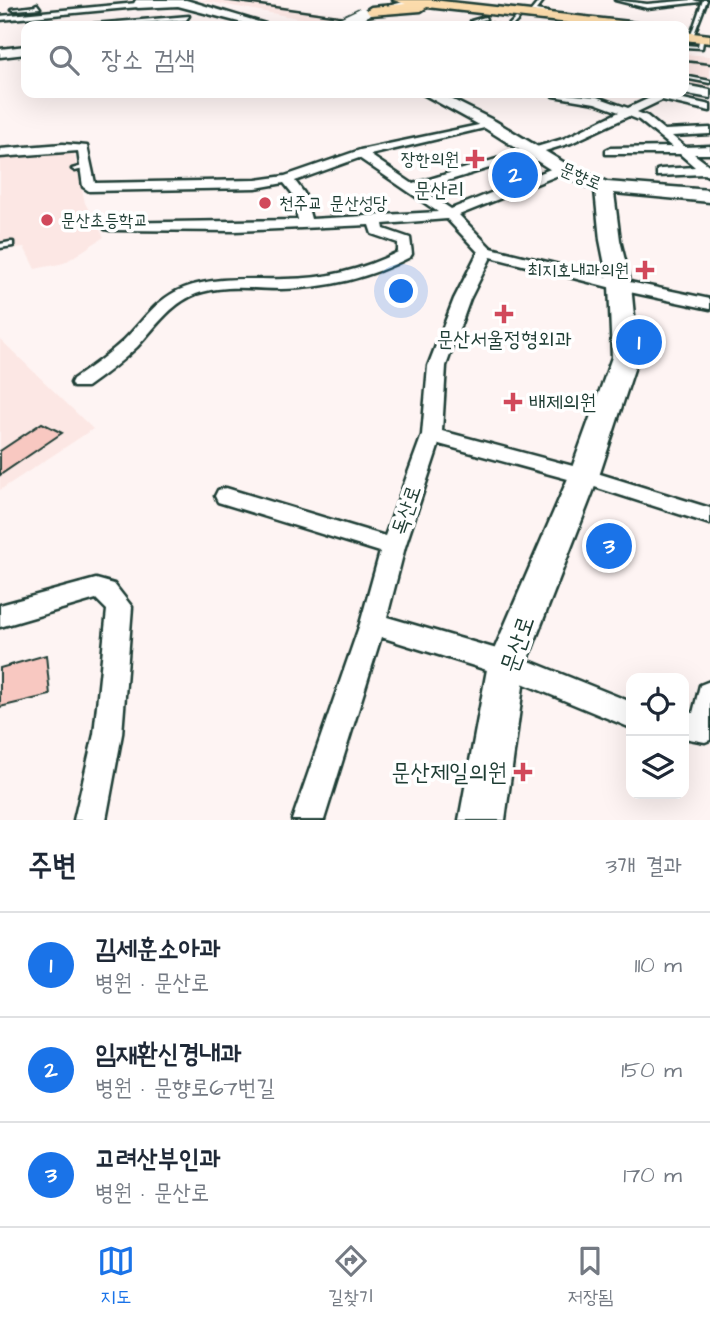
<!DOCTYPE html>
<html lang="ko">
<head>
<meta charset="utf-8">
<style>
  body { margin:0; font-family:"Architects Daughter","Poor Story",sans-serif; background:#f2f2f3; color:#1f2937 }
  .controls { position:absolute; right:21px; bottom:21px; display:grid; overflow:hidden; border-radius:14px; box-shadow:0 7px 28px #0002 }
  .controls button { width:63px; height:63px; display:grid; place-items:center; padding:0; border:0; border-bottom:2px solid #e0e1e3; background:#fff; color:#1f2937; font:35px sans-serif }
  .you { position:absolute; left:402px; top:292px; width:24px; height:24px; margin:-18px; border:5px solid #fff; border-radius:50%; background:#1a73e8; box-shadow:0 0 0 10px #1a73e833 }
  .badge { display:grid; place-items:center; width:46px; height:46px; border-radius:50%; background:#1a73e8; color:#fff; font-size:23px; font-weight:700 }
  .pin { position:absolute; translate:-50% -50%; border:4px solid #fff; box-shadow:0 2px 7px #0006 }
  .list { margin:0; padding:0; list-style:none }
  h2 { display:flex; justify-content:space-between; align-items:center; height:91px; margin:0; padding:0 28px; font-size:30px }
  h2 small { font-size:23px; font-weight:400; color:#747a83 }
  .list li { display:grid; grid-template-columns:46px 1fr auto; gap:21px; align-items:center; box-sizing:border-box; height:105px; padding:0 28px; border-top:2px solid #e0e1e3 }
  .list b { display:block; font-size:26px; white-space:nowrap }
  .list p { margin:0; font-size:23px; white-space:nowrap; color:#747a83 }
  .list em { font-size:23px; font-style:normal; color:#747a83 }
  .icon { flex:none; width:38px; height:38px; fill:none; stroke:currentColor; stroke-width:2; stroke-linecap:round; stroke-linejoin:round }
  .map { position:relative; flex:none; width:710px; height:820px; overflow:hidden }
  .search { position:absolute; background:#fff; box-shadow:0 7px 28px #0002; left:21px; right:21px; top:21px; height:77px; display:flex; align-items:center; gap:18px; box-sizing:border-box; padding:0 24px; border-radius:14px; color:#747a83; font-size:26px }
  .sheet { height:406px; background:#fff }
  nav { display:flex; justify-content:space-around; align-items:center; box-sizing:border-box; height:98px; border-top:2px solid #e0e1e3; background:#fff; font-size:19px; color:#747a83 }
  nav a { display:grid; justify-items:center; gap:4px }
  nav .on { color:#1a73e8 }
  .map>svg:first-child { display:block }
  .built { fill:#fce7e4 }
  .building { fill:#f8c8c1; stroke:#1f3d34; stroke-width:2 }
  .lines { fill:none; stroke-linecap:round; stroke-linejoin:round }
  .lane-casing { stroke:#1f3d34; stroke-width:5 }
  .street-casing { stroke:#1f3d34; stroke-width:5 }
  .secondary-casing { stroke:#1f3d34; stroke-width:5 }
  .primary-casing { stroke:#1f3d34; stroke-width:5 }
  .lane { fill:#fff; fill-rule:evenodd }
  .street { fill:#fff; fill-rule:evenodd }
  .secondary { fill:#fff; fill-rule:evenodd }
  .primary { fill:#fcdcac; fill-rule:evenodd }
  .rail { stroke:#1f3d34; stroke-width:2.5 }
  .secondary-bridge-casing { stroke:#1f3d34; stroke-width:15; stroke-linecap:butt }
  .secondary-bridge { stroke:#fff; stroke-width:12 }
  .poi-dot { fill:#d1495b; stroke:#fff; stroke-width:2.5 }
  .labels { text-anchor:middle; stroke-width:7; stroke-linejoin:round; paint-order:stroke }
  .far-poi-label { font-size:18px; fill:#1f3d34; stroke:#fff; text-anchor:end }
  .far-street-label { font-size:18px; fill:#1f3d34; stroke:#fff }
  .far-quarter-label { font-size:21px; fill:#1f3d34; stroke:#fff }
  .poi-label { font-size:21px; fill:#1f3d34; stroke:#fff }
  .street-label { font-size:21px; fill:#1f3d34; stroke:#fff }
  .near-street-label { font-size:24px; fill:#1f3d34; stroke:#fff }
  .near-poi-label { font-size:24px; fill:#1f3d34; stroke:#fff; text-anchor:end }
</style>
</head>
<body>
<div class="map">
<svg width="710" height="820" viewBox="0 0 710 820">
  <rect width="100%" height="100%" fill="#fef4f3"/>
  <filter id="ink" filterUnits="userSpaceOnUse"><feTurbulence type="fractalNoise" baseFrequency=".0143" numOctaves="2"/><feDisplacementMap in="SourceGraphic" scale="14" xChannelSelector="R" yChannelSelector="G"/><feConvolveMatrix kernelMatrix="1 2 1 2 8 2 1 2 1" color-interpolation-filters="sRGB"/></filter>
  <g filter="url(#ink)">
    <path class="built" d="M 199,0 L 233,0 L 388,21 L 380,25 L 314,21 Z
      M 684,54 L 710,56 L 710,89 L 684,84 Z
      M 73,149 L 85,203 L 104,237 L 64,263 L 35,269 L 24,247 L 0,250 L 0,155 Z
      M 0,339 L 93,429 L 0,490 Z"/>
    <path class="building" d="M 42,423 L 62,433 L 0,475 L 0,451 Z
      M 46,655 L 50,695 L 0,707 L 0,668 Z"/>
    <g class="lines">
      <defs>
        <path id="lane" d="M 540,0 L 544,0 L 536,10 L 547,12 L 547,14 L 531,11 Z
          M 703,0 L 707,0 L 694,34 L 691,35 Z
          M 37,4 L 40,8 L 14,10 L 12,9 L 36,6 L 35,5 Z
          M 485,17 L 486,19 L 478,21 L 500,26 L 493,26 L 471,21 Z
          M 516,18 L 519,19 L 512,26 L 508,26 Z
          M 623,22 L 653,25 L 655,26 L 622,24 Z
          M 699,41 L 703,42 L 702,48 L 684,47 L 684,45 L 698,46 Z
          M 684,76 L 710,81 L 710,83 L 684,78 Z
          M 86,165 L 88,166 L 88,168 L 75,171 L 72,169 Z
          M 10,242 L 13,242 L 13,246 L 0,248 L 0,244 Z"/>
        <path id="street" d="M 144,0 L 154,0 L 138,7 L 0,20 L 0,16 L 137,3 Z
          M 615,0 L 647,4 L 693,0 L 700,2 L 647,8 Z
          M 189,16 L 186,20 L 90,26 L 94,24 Z
          M 553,93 L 597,97 L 628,108 L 652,97 L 652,94 L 674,93 L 670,96 L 710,105 L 710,111 L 662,100 L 637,112 L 647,116 L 664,130 L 710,128 L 710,134 L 672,136 L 685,147 L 710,146 L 710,154 L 694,154 L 710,166 L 710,177 L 704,174 L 657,176 L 657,170 L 661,169 L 695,167 L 680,154 L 606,154 L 606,150 L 610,148 L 672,147 L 639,120 L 629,116 L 571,143 L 421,189 L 451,209 L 558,166 L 566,166 L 566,172 L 459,215 L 491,248 L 620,280 L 710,299 L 710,309 L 620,290 L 491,257 L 470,299 L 446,366 L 442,431 L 584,469 L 710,508 L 710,524 L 579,482 L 439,444 L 405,547 L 387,617 L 507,652 L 631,702 L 631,728 L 503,675 L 381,637 L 324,820 L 292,820 L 360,624 L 380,552 L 218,502 L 215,496 L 218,490 L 226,488 L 385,536 L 422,435 L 428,366 L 454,299 L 478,252 L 447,219 L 383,224 L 384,229 L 410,238 L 412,254 L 410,257 C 370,278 327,288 281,289 C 253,289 224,284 196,294 C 169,305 156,327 137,347 C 121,362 104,375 87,387 L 73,387 L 71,383 L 73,379 C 91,367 109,354 124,340 C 144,320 157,298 184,288 C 217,276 250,280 285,279 C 325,279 362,270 398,252 L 398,243 L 372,234 L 369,225 L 235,231 L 110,230 L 105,229 L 105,223 L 298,220 L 292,193 L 284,183 L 256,188 L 89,191 L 83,187 L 78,151 L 0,157 L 0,149 L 63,144 L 87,146 L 95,183 L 256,180 L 285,176 L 360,150 L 493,122 L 493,126 L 370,155 L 413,184 L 563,139 L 619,112 L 595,103 L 553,96 ZM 359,158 L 438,212 L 311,219 L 304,193 L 295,181 Z
          M 96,579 L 114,584 L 132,607 L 122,734 L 106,820 L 74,820 L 94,734 L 107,610 L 96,599 L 0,627 L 0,605 Z
          M 710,681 L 710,740 L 705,742 L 684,738 L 684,712 L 693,713 L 700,685 Z"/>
        <path id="secondary" d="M 136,0 L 186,0 L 272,26 L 254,26 L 178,6 L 138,8 L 133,5 Z
          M 411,0 L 430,0 L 363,17 L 357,14 Z
          M 26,46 L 26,54 L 0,57 L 0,49 Z
          M 684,85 L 710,90 L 710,98 L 682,93 Z
          M 421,93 L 439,93 L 495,121 L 568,165 L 607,182 L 710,190 L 710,202 L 614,193 L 620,240 L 631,285 L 638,357 L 599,476 L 526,664 L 505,820 L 459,820 L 488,664 L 569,476 L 612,357 L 609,285 L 600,240 L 595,190 L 556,173 L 483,127 Z"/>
        <path id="primary" d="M 393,0 L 432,0 L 630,22 L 637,26 L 597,26 L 427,7 L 421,11 L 371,15 L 365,11 L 371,7 L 406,4 Z
          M 684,32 L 710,35 L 710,43 L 684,40 Z"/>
      </defs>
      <use href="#lane" class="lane-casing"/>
      <use href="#street" class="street-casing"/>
      <use href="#secondary" class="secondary-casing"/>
      <use href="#primary" class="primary-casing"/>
      <use href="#lane" class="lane"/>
      <use href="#street" class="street"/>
      <use href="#secondary" class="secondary"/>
      <use href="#primary" class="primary"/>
      <path class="rail" d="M 224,0 L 410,26
        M 684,61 L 710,64"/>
      <defs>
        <path id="secondary-bridge" d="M 337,26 L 362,14"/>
      </defs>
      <use href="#secondary-bridge" class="secondary-bridge-casing"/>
      <use href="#secondary-bridge" class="secondary-bridge"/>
    </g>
  </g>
  <g class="poi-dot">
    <path d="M471.5 148.5h7v7h7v7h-7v7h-7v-7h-7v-7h7z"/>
    <circle cx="265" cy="203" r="7"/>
    <circle cx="47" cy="220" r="7"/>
    <path d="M641.5 259.5h7v7h7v7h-7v7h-7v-7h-7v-7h7z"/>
    <path d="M500.5 303.5h7v7h7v7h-7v7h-7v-7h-7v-7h7z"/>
    <path d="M509.5 391.5h7v7h7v7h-7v7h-7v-7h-7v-7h7z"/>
    <path d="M519.5 761.5h7v7h7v7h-7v7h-7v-7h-7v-7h7z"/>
  </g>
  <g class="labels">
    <g class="far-poi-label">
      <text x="459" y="165">장한의원</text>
      <text x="279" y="209" text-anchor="start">천주교 문산성당</text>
      <text x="61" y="226" text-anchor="start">문산초등학교</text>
      <text x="629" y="276">최지호내과의원</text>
    </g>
    <g class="far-street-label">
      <text transform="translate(581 176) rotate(23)" y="6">문향로</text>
    </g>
    <g class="far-quarter-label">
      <text x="439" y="197">문산리</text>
    </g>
    <g class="poi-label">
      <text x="504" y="346">문산서울정형외과</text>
      <text x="529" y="409" text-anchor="start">배제의원</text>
    </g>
    <g class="street-label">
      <text transform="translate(406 510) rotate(-71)" y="7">독산로</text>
    </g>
    <g class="near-street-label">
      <text transform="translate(517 644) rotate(-71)" y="8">문산로</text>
    </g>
    <g class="near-poi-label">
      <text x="507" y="780">문산제일의원</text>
    </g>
  </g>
</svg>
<div class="controls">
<button><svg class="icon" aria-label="locate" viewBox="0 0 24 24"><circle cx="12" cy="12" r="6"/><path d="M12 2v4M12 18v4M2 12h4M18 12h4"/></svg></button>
<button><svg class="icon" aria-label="layers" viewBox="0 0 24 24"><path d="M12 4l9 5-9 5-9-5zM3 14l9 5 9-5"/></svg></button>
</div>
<div class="you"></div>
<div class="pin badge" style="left:639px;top:342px">1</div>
<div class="pin badge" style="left:515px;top:175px">2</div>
<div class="pin badge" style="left:609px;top:546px">3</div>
<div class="search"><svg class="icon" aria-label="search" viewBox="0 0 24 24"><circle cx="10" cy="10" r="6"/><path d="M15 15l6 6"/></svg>장소 검색</div>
</div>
<section class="sheet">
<h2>주변<small>3개 결과</small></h2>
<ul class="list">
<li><span class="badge">1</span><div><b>김세훈소아과</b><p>병원 · 문산로</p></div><em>110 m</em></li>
<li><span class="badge">2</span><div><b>임재환신경내과</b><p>병원 · 문향로67번길</p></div><em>150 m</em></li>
<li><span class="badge">3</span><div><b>고려산부인과</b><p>병원 · 문산로</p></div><em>170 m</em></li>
</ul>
</section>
<nav>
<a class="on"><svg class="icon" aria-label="map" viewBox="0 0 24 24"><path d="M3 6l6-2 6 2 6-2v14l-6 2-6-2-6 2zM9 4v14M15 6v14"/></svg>지도</a>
<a><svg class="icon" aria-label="directions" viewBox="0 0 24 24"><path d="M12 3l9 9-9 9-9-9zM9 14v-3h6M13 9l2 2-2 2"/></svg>길찾기</a>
<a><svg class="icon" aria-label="saved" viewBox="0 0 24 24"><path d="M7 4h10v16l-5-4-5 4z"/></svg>저장됨</a>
</nav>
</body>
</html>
